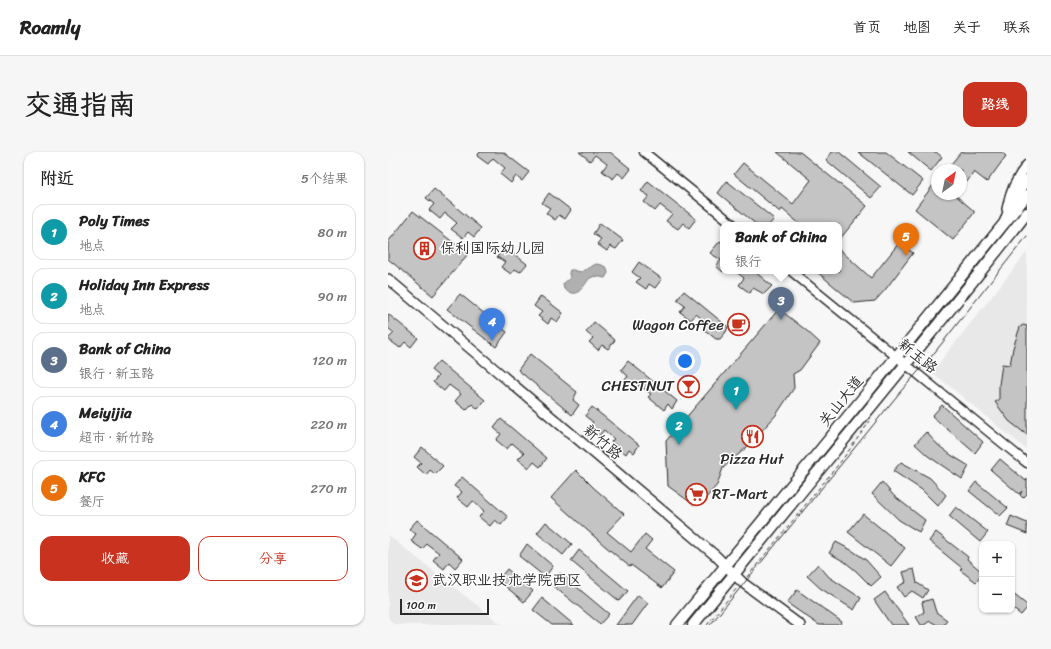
<!DOCTYPE html>
<html lang="zh">
<head>
<meta charset="utf-8">
<style>
  body { margin:0; font-family:Sriracha,"LXGW WenKai TC",sans-serif; background:#f6f6f6; color:#222 }
  .controls { position:absolute; right:12px; bottom:12px; display:grid; overflow:hidden; border-radius:8px; box-shadow:0 1px 3px #0004 }
  .controls button { width:36px; height:36px; display:grid; place-items:center; padding:0; border:0; border-bottom:1px solid #e0e0e0; background:#fff; color:#222; font:20px sans-serif }
  .compass { position:absolute; left:543px; top:12px; width:36px; height:36px; border-radius:50%; background:#fff; box-shadow:0 1px 3px #0004; rotate:33deg }
  .scale { position:absolute; left:12px; bottom:10px; width:89px; box-sizing:border-box; padding-left:4px; border:2px solid #2b2b2b; border-top:0; font-size:11px; line-height:14px; white-space:nowrap; color:#2b2b2b; -webkit-text-stroke:3px #fff; paint-order:stroke }
  .you { position:absolute; left:297px; top:209px; width:14px; height:14px; margin:-10px; border:3px solid #fff; border-radius:50%; background:#1a73e8; box-shadow:0 0 0 6px #1a73e833 }
  .badge { display:grid; place-items:center; width:26px; height:26px; border-radius:50%; background:#c8321e; color:#fff; font-size:13px; font-weight:700 }
  .pin { position:absolute; translate:-50% -33px; filter:drop-shadow(0 1px 2px #0008) }
  .pin::after { content:''; position:absolute; top:21px; width:14px; height:12px; background:inherit; clip-path:polygon(0 0,100% 0,50% 100%) }
  .popup { position:absolute; left:332px; top:70px; width:122px; height:52px; box-sizing:border-box; display:grid; place-content:center; border-radius:8px; background:#fff; filter:drop-shadow(0 1px 3px #0005); font-size:13px; white-space:nowrap; color:#767676 }
  .popup b { font-size:15px; color:#222 }
  .popup::after { content:''; position:absolute; left:50%; top:100%; margin-left:-8px; border:8px solid transparent; border-top-color:#fff }
  .list { margin:0; padding:0; list-style:none }
  h2 { display:flex; justify-content:space-between; align-items:center; height:52px; margin:0; padding:0 16px; font-size:17px }
  h2 small { font-size:13px; font-weight:400; color:#767676 }
  .list li { display:grid; grid-template-columns:26px 1fr auto; gap:12px; align-items:center; box-sizing:border-box; height:56px; margin:0 8px 8px; padding:0 8px; border:1px solid #e0e0e0; border-radius:12px }
  .list b { display:block; font-size:15px; white-space:nowrap }
  .list p { margin:0; font-size:13px; white-space:nowrap; color:#767676 }
  .list em { font-size:13px; font-style:normal; color:#767676 }
  .actions { display:flex; gap:8px; padding:12px 16px }
  .actions a { flex:1; padding:9px 0; border:1px solid #c8321e; border-radius:12px; text-align:center; font-size:14px; color:#c8321e }
  .actions .main { background:#c8321e; color:#fff }
  .map { position:relative; flex:none; width:639px; height:473px; overflow:hidden; border-radius:12px }
  header { display:flex; align-items:center; gap:24px; box-sizing:border-box; height:56px; padding:0 20px; background:#fff; border-bottom:1px solid #e0e0e0 }
  header strong { font-size:19px }
  nav { display:flex; gap:22px; margin-inline-start:auto; font-size:14px }
  .intro { display:flex; align-items:center; justify-content:space-between; box-sizing:border-box; height:96px; padding:0 24px }
  h1 { margin:0; font-size:28px }
  .button { padding:10px 18px; border-radius:12px; background:#c8321e; color:#fff; font-size:14px; font-weight:700 }
  main { display:flex; gap:24px; padding:0 24px }
  aside { flex:1; background:#fff; border-radius:12px; box-shadow:0 1px 3px #0004 }
  .map>svg:first-child { display:block }
  .built { fill:#e8e8e8 }
  .water { fill:#b0b0b0; stroke:#7b7b7b }
  .building { fill:#c4c4c4; stroke:#2b2b2b }
  .lines { fill:none; stroke-linecap:round; stroke-linejoin:round }
  .tertiary-casing { stroke:#2b2b2b; stroke-width:11 }
  .secondary-casing { stroke:#2b2b2b; stroke-width:12 }
  .primary-casing { stroke:#2b2b2b; stroke-width:13 }
  .trunk-casing { stroke:#2b2b2b; stroke-width:13 }
  .path { stroke:#2b2b2b; stroke-width:1; stroke-dasharray:4 3; stroke-linecap:butt }
  .tertiary { stroke:#fff; stroke-width:8 }
  .secondary { stroke:#fff; stroke-width:9 }
  .primary { stroke:#fff; stroke-width:10 }
  .trunk { stroke:#fff; stroke-width:10 }
  .tram { stroke:#2b2b2b; stroke-width:1 }
  .labels { text-anchor:middle; stroke-width:3; stroke-linejoin:round; paint-order:stroke }
  .poi-label { font-size:15px; fill:#2b2b2b; stroke:#fff; text-anchor:start }
  .street-label { font-size:15px; fill:#2b2b2b; stroke:#fff }
</style>
</head>
<body>
<header>
<strong>Roamly</strong>
<nav><a>首页</a><a>地图</a><a>关于</a><a>联系</a></nav>
</header>
<div class="intro"><h1>交通指南</h1><a class="button">路线</a></div>
<main>
<aside>
<h2>附近<small>5个结果</small></h2>
<ul class="list">
<li><span class="badge" style="background:#0f9aa8">1</span><div><b>Poly Times</b><p>地点</p></div><em>80 m</em></li>
<li><span class="badge" style="background:#0f9aa8">2</span><div><b>Holiday Inn Express</b><p>地点</p></div><em>90 m</em></li>
<li><span class="badge" style="background:#5c6f8a">3</span><div><b>Bank of China</b><p>银行 · 新玉路</p></div><em>120 m</em></li>
<li><span class="badge" style="background:#3f7fe0">4</span><div><b>Meiyijia</b><p>超市 · 新竹路</p></div><em>220 m</em></li>
<li><span class="badge" style="background:#e8710a">5</span><div><b>KFC</b><p>餐厅</p></div><em>270 m</em></li>
</ul>
<div class="actions"><a class="main">收藏</a><a>分享</a></div>
</aside>
<div class="map">
<svg width="639" height="473" viewBox="0 0 639 473">
  <rect width="100%" height="100%" fill="#f7f7f7"/>
  <filter id="ink" filterUnits="userSpaceOnUse"><feTurbulence type="fractalNoise" baseFrequency=".025" numOctaves="2"/><feDisplacementMap in="SourceGraphic" scale="8" xChannelSelector="R" yChannelSelector="G"/><feConvolveMatrix kernelMatrix="1 2 1 2 8 2 1 2 1" color-interpolation-filters="sRGB"/></filter>
  <g filter="url(#ink)">
    <path class="built" d="M 639,100 L 639,298 L 544,220 Z
      M 0,383 L 114,473 L 0,473 Z"/>
    <path class="water" d="M 208,112 L 214,113 L 219,116 L 220,121 L 217,126 L 207,124 L 202,126 C 194,135 190,148 176,137 L 175,132 L 182,126 L 181,121 L 182,118 L 185,118 L 193,120 Z"/>
    <path class="building" d="M 92,0 L 115,0 L 141,20 L 134,29 L 128,24 L 123,31 L 112,22 L 117,16 L 105,6 L 100,12 L 89,4 Z
      M 191,0 L 222,0 L 243,17 L 236,26 L 230,21 L 225,27 L 214,19 L 219,12 L 207,3 L 202,9 Z
      M 389,0 L 412,0 L 479,54 L 451,88 L 451,73 L 413,73 L 394,57 L 392,60 L 346,22 L 355,11 L 405,52 L 423,28 Z
      M 444,0 L 451,0 L 493,35 L 483,46 L 438,8 Z
      M 470,0 L 498,0 L 535,29 L 524,43 Z
      M 520,0 L 548,0 L 554,5 L 543,19 Z
      M 573,0 L 613,0 L 618,4 L 599,30 L 586,20 L 573,38 L 573,18 L 558,18 Z
      M 549,28 L 549,42 L 566,42 L 586,59 L 586,61 L 565,88 L 527,57 Z
      M 260,29 L 308,67 L 301,76 L 295,71 L 290,77 L 278,69 L 284,62 L 272,53 L 267,59 L 256,50 L 261,44 L 253,39 Z
      M 339,29 L 386,67 L 381,73 L 369,73 L 330,41 Z
      M 46,37 L 93,76 L 86,85 L 80,80 L 75,86 L 63,77 L 69,71 L 57,61 L 52,67 L 41,58 L 46,52 L 38,46 Z
      M 161,41 L 183,58 L 177,67 L 171,63 L 167,68 L 158,61 L 162,56 L 154,51 Z
      M 25,59 L 80,102 L 45,144 L 0,107 L 0,90 Z
      M 212,71 L 235,88 L 228,97 L 222,94 L 219,99 L 209,92 L 213,87 L 205,82 Z
      M 332,89 L 335,91 L 335,120 L 328,114 L 333,108 L 322,101 Z
      M 511,91 L 525,101 L 497,138 L 487,149 L 466,151 L 428,119 L 451,119 L 451,97 L 483,126 Z
      M 117,95 L 139,112 L 132,120 L 127,117 L 123,122 L 113,115 L 117,110 L 109,105 Z
      M 251,110 L 274,127 L 267,136 L 261,132 L 258,137 L 248,130 L 252,126 L 244,120 Z
      M 347,119 L 366,119 L 384,134 L 376,142 L 365,136 L 362,141 L 351,133 L 356,126 Z
      M 296,139 L 340,175 L 338,180 L 332,187 L 328,187 L 315,177 L 320,172 L 308,162 L 303,168 L 292,160 L 297,154 L 289,148 Z
      M 72,142 L 119,180 L 108,195 L 59,157 Z
      M 153,144 L 175,161 L 169,170 L 163,166 L 160,172 L 150,164 L 154,160 L 146,154 Z
      M 391,157 L 419,179 L 432,191 L 412,218 L 405,222 L 406,236 L 388,263 L 359,295 L 335,316 L 329,333 L 318,346 L 306,353 L 280,334 L 278,289 Z
      M 0,162 L 30,186 L 23,195 L 17,190 L 12,196 L 0,187 L 6,181 L 0,176 Z
      M 206,170 L 227,188 L 220,197 L 214,193 L 210,198 L 201,190 L 205,186 L 198,180 Z
      M 635,173 L 639,174 L 639,283 L 621,269 L 607,250 L 611,248 L 611,233 L 614,212 L 622,213 L 625,196 L 632,175 Z
      M 142,202 L 189,240 L 185,248 L 191,253 L 184,263 L 130,218 Z
      M 51,209 L 97,248 L 90,257 L 84,252 L 78,258 L 67,249 L 73,242 L 61,233 L 56,239 L 45,230 L 50,224 L 43,218 Z
      M 240,209 L 289,249 L 284,257 L 280,252 L 276,258 L 260,245 L 263,242 L 251,233 L 248,237 L 237,228 L 240,224 L 233,218 Z
      M 554,253 L 595,290 L 587,301 L 544,264 Z
      M 204,255 L 251,293 L 246,301 L 241,297 L 238,302 L 223,290 L 226,287 L 216,278 L 211,284 L 200,276 L 205,270 L 197,264 Z
      M 113,267 L 159,306 L 152,315 L 146,310 L 141,316 L 130,307 L 136,301 L 124,291 L 119,297 L 108,288 L 113,282 L 106,276 Z
      M 538,280 L 550,293 L 563,303 L 581,314 L 574,327 L 540,304 L 527,292 Z
      M 34,295 L 55,314 L 47,322 L 42,318 L 38,323 L 29,315 L 33,311 L 26,305 Z
      M 612,307 L 638,329 L 639,327 L 639,342 L 635,346 L 632,343 L 634,339 L 631,342 L 603,318 Z
      M 513,310 L 542,326 L 558,343 L 550,354 L 534,338 L 505,319 Z
      M 188,318 L 206,336 L 236,362 L 219,380 L 243,400 L 257,382 L 264,388 L 257,397 L 286,420 L 274,436 L 243,413 L 242,415 L 217,394 L 163,346 Z
      M 74,325 L 120,365 L 113,373 L 107,368 L 102,374 L 91,365 L 96,359 L 85,349 L 80,355 L 69,346 L 74,340 L 66,334 Z
      M 494,330 L 506,344 L 537,368 L 531,380 L 511,368 L 484,342 Z
      M 588,330 L 620,356 L 612,364 L 581,339 Z
      M 568,355 L 600,380 L 592,390 L 561,364 Z
      M 475,362 L 517,396 L 503,414 L 460,380 Z
      M 623,364 L 639,371 L 639,382 L 619,374 Z
      M 29,368 L 75,407 L 67,416 L 61,410 L 56,417 L 45,408 L 51,401 L 39,392 L 34,397 L 23,389 L 28,382 L 21,377 Z
      M 158,370 L 184,392 L 175,403 L 149,381 Z
      M 548,380 L 580,405 L 579,407 L 594,420 L 594,423 L 588,430 L 572,418 L 574,416 L 541,389 Z
      M 448,390 L 465,399 L 478,408 L 493,425 L 483,434 L 468,419 L 457,410 L 441,401 Z
      M 139,392 L 165,414 L 157,425 L 131,404 Z
      M 191,398 L 240,439 L 231,449 L 183,409 Z
      M 430,412 L 441,425 L 473,446 L 466,458 L 432,436 L 419,424 Z
      M 119,417 L 145,439 L 136,450 L 110,428 Z
      M 526,417 L 529,431 L 540,438 L 535,446 L 524,439 L 516,445 L 509,435 L 518,430 L 515,420 Z
      M 172,421 L 221,462 L 212,472 L 164,433 Z
      M 409,438 L 454,470 L 452,473 L 431,473 L 399,451 Z
      M 497,440 L 521,473 L 503,473 L 486,448 Z
      M 624,441 L 639,453 L 639,456 L 633,463 L 624,456 Z
      M 250,443 L 260,451 L 244,473 L 228,473 Z
      M 154,446 L 186,473 L 164,473 L 145,458 Z
      M 544,447 L 548,460 L 559,468 L 556,473 L 549,473 L 542,469 L 536,473 L 533,473 L 528,465 L 536,460 L 534,450 Z"/>
    <g class="lines">
      <defs>
        <path id="tertiary" d="M 256,0 L 346,73
          M 403,119 L 639,311"/>
        <path id="secondary" d="M 619,57 C 622,40 628,27 639,13
          M 0,127 L 328,404 L 355,431 L 412,473"/>
        <path id="primary" d="M 289,473 L 483,236 L 639,43
          M 305,473 C 416,335 530,200 639,61"/>
        <path id="trunk" d="M 617,70 C 622,54 628,41 639,28"/>
      </defs>
      <use href="#tertiary" class="tertiary-casing"/>
      <use href="#secondary" class="secondary-casing"/>
      <use href="#primary" class="primary-casing"/>
      <use href="#trunk" class="trunk-casing"/>
      <path class="path" d="M 359,425 L 454,308 L 482,269
        M 319,473 L 349,436"/>
      <use href="#tertiary" class="tertiary"/>
      <use href="#secondary" class="secondary"/>
      <use href="#primary" class="primary"/>
      <use href="#trunk" class="trunk"/>
      <path class="tram" d="M 322,473 L 513,239 L 543,205 L 639,84"/>
    </g>
  </g>
  <defs>
    <symbol id="building-ring" viewBox="-11 -11 22 22"><circle r="9.5" fill="#fff" stroke="#c8321e" stroke-width="1.5"/><path d="M-4-6H4V6H1V3H-1V6H-4ZM-2.5-4.3h1.7v1.8h-1.7ZM.8-4.3h1.7v1.8H.8ZM-2.5-1h1.7V.8h-1.7ZM.8-1h1.7V.8H.8Z" fill="#c8321e"/></symbol>
    <symbol id="cafe-ring" viewBox="-11 -11 22 22"><circle r="9.5" fill="#fff" stroke="#c8321e" stroke-width="1.5"/><path d="M-5.5-4.5H6V0H3Q3 3.5 0 3.5H-2.5Q-5.5 3.5-5.5 0ZM3-3.2v2h1.7v-2ZM-6 4.5H4V6H-6Z" fill="#c8321e"/></symbol>
    <symbol id="bar-ring" viewBox="-11 -11 22 22"><circle r="9.5" fill="#fff" stroke="#c8321e" stroke-width="1.5"/><path d="M-6-5H6L.8 .8V4.5H3.5V6h-7V4.5H-.8V.8Z" fill="#c8321e"/></symbol>
    <symbol id="restaurant-ring" viewBox="-11 -11 22 22"><circle r="9.5" fill="#fff" stroke="#c8321e" stroke-width="1.5"/><path d="M-5-6h1v4h1v-4h1v4h1v-4h1v5L-1.5 .5V6h-2V.5L-5-1ZM5-6V6H3V1.5H1.5Q1.5-4 5-6Z" fill="#c8321e"/></symbol>
    <symbol id="supermarket-ring" viewBox="-11 -11 22 22"><circle r="9.5" fill="#fff" stroke="#c8321e" stroke-width="1.5"/><path d="M-6-5.5h2.5l.6 2H6L4.5 2H-2.5L-4.4-4H-6ZM-1.5 3.2a1.3 1.3 0 1 0 .1 0ZM3 3.2a1.3 1.3 0 1 0 .1 0Z" fill="#c8321e"/></symbol>
    <symbol id="university-ring" viewBox="-11 -11 22 22"><circle r="9.5" fill="#fff" stroke="#c8321e" stroke-width="1.5"/><path d="M0-5L7-2L0 1L-7-2ZM-4 1L0 2.5L4 1V4Q0 6-4 4Z" fill="#c8321e"/></symbol>
  </defs>
  <g fill-rule="evenodd">
    <use href="#building-ring" x="24" y="84" width="25" height="25"/>
    <use href="#cafe-ring" x="338" y="160" width="25" height="25"/>
    <use href="#bar-ring" x="288" y="222" width="25" height="25"/>
    <use href="#restaurant-ring" x="352" y="272" width="25" height="25"/>
    <use href="#supermarket-ring" x="296" y="330" width="25" height="25"/>
    <use href="#university-ring" x="16" y="416" width="25" height="25"/>
  </g>
  <g class="labels">
    <g class="poi-label">
      <text x="52" y="101">保利国际幼儿园</text>
      <text x="336" y="178" text-anchor="end">Wagon Coffee</text>
      <text x="286" y="239" text-anchor="end">CHESTNUT</text>
      <text x="364" y="312" text-anchor="middle">Pizza Hut</text>
      <text x="324" y="347">RT-Mart</text>
      <text x="44" y="433">武汉职业技术学院西区</text>
    </g>
    <g class="street-label">
      <text transform="translate(530 204) rotate(39)" y="5">新玉路</text>
      <text transform="translate(453 249) rotate(-51)" y="5">关山大道</text>
      <text transform="translate(215 290) rotate(40)" y="5">新竹路</text>
    </g>
  </g>
</svg>
<div class="controls">
<button>+</button>
<button>−</button>
</div>
<svg class="compass" viewBox="-18 -18 36 36"><path d="M0-13l5 13h-10z" fill="#e53935"/><path d="M0 13l5-13h-10z" fill="#767676"/></svg>
<div class="scale">100 m</div>
<div class="you"></div>
<div class="pin badge" style="left:348px;top:258px;background:#0f9aa8">1</div>
<div class="pin badge" style="left:291px;top:293px;background:#0f9aa8">2</div>
<div class="pin badge" style="left:393px;top:168px;background:#5c6f8a">3</div>
<div class="popup"><b>Bank of China</b>银行</div>
<div class="pin badge" style="left:104px;top:189px;background:#3f7fe0">4</div>
<div class="pin badge" style="left:518px;top:104px;background:#e8710a">5</div>
</div>
</main>
</body>
</html>
